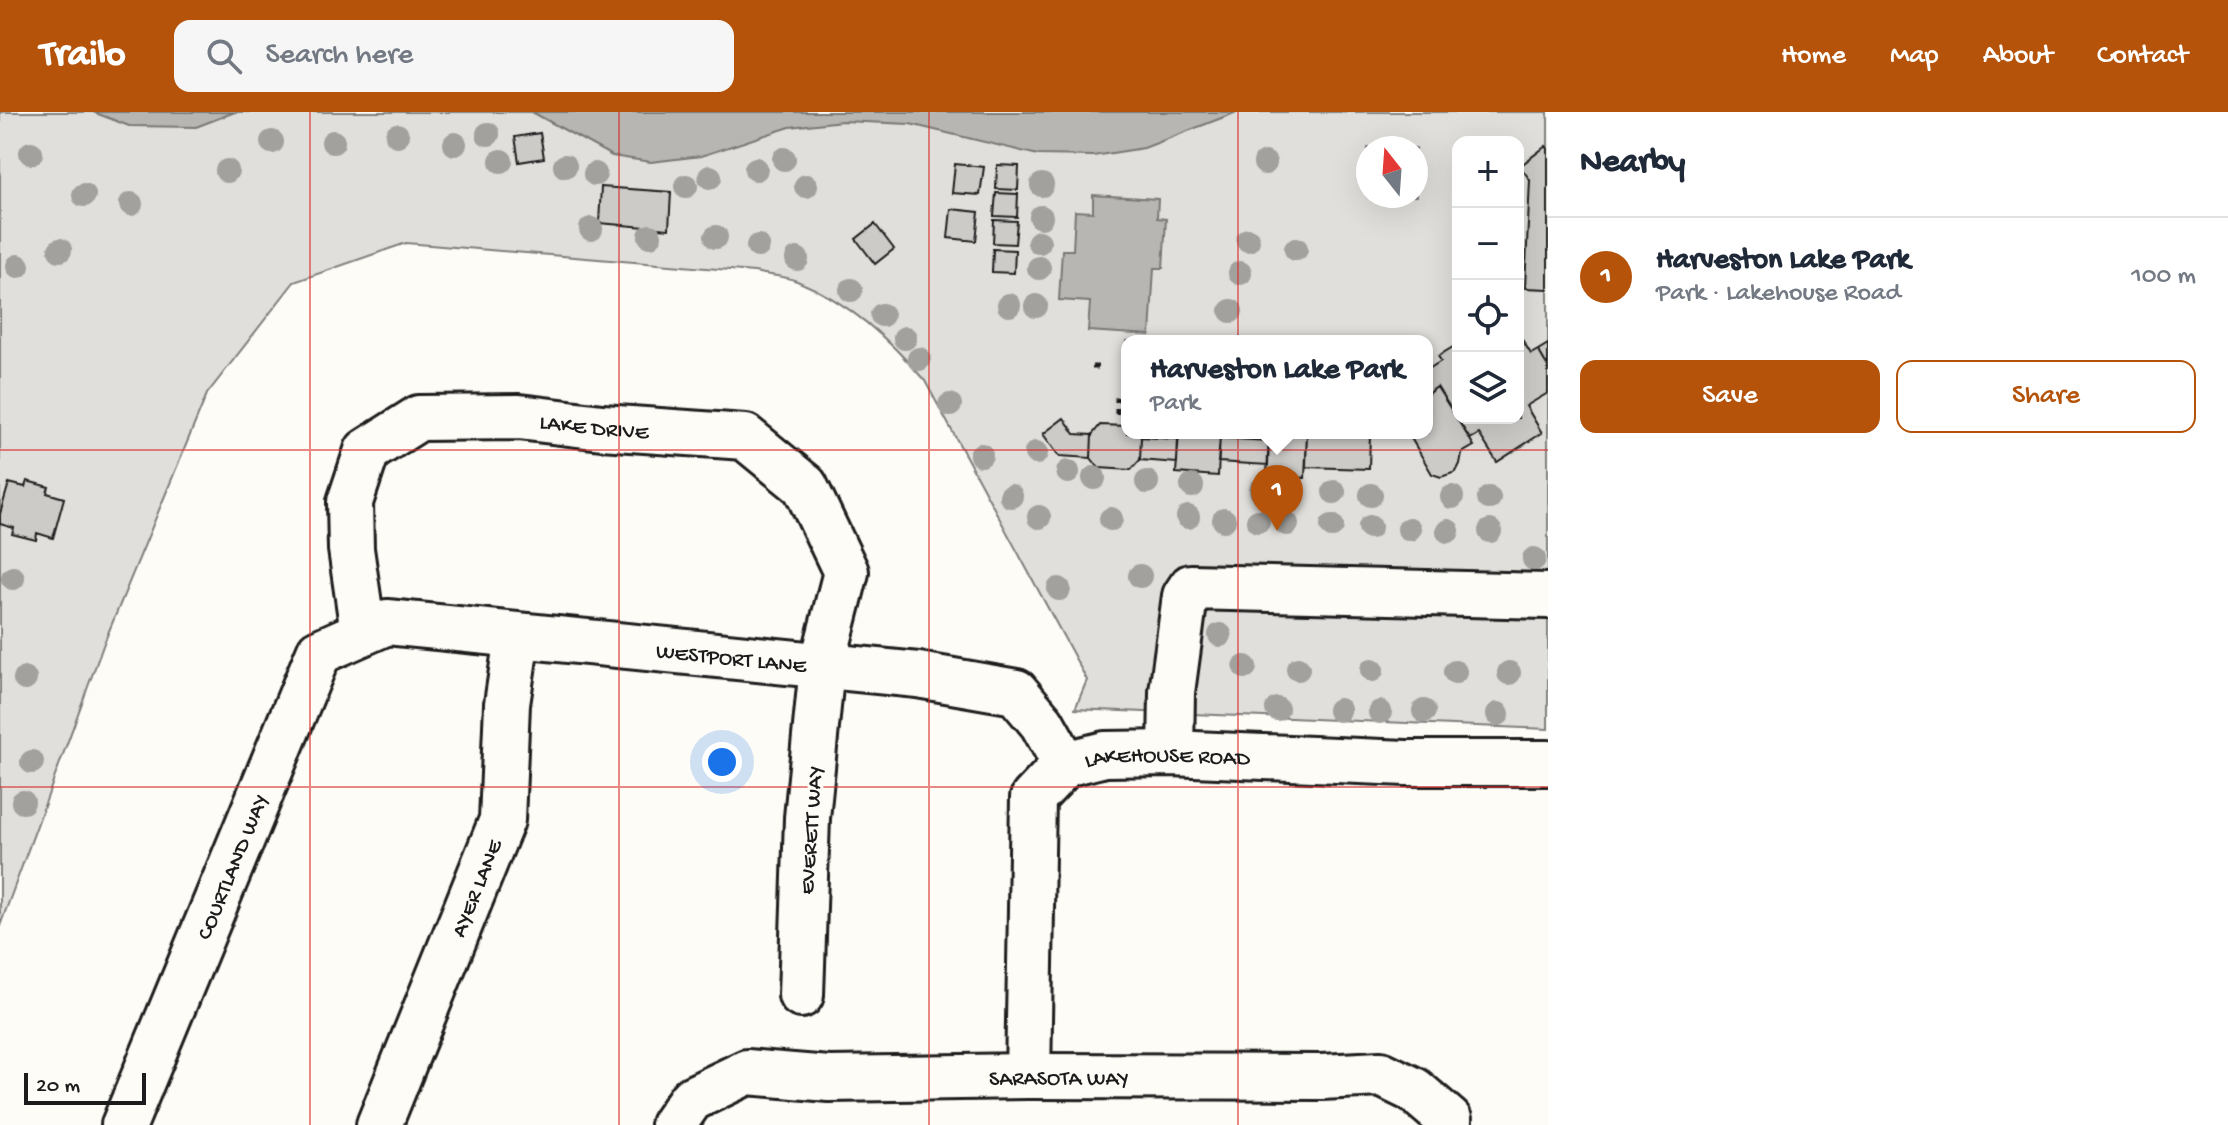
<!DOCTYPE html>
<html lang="en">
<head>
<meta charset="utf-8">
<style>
  body { margin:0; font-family:"Gochi Hand",sans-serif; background:#f6f6f7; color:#1f2937 }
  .controls { position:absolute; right:24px; top:24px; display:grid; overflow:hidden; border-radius:16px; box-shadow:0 8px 32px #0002 }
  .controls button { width:72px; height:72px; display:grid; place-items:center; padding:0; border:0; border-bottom:2px solid #e0e1e3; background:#fff; color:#1f2937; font:40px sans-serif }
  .compass { position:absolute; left:1356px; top:24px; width:72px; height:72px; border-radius:50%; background:#fff; box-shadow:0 8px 32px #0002; rotate:343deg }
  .scale { position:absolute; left:24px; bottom:20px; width:122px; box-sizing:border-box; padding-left:8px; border:4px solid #1c1c1c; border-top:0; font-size:22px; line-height:28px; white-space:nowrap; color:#1c1c1c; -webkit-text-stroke:6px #fdfcf7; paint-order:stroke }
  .you { position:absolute; left:722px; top:650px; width:28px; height:28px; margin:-20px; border:6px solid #fff; border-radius:50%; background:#1a73e8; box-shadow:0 0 0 12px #1a73e833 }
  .badge { display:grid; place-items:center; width:52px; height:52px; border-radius:50%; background:#b45309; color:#fff; font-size:26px; font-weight:700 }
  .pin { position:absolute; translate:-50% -66px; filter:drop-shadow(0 2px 4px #0008) }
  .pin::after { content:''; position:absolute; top:42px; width:28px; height:24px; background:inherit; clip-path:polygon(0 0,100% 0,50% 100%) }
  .popup { position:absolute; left:1121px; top:223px; width:312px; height:104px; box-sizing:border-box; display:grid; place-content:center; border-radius:16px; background:#fff; filter:drop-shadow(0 2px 6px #0005); font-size:26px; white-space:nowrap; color:#747a83 }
  .popup b { font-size:30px; color:#1f2937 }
  .popup::after { content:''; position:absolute; left:50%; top:100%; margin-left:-16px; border:16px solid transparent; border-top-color:#fff }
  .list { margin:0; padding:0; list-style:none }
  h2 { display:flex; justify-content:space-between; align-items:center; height:104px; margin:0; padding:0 32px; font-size:34px }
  h2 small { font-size:26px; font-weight:400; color:#747a83 }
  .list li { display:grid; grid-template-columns:52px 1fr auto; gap:24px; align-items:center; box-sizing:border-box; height:120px; padding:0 32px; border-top:2px solid #e0e1e3 }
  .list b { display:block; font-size:30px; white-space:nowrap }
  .list p { margin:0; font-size:26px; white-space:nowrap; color:#747a83 }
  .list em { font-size:26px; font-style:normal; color:#747a83 }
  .actions { display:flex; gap:16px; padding:24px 32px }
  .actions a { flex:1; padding:18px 0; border:2px solid #b45309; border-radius:16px; text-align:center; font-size:28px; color:#b45309 }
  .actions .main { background:#b45309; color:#fff }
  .icon { flex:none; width:44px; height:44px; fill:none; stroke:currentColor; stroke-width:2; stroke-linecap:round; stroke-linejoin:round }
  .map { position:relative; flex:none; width:1548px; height:1013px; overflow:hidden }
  header { display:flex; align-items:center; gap:48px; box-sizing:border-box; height:112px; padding:0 40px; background:#b45309; color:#fff }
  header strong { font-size:38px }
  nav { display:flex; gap:44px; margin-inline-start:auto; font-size:28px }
  .search { width:560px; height:72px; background:#f6f6f7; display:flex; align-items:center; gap:20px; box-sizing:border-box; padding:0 28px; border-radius:16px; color:#747a83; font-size:30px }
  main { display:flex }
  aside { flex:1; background:#fff }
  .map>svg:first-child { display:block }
  .green { fill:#e0dfdb; stroke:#7e7e7c; stroke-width:2; fill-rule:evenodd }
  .water { fill:#b7b6b2; stroke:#797876; stroke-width:2 }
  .building { fill:#cccbc8; stroke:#1c1c1c; stroke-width:2 }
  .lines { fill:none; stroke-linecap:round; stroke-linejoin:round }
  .minor-casing { stroke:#1c1c1c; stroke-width:50 }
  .path { stroke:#1c1c1c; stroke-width:5; stroke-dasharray:6 6; stroke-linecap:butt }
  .minor { stroke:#fdfcf7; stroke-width:44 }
  .tree { fill:#a2a19e }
  .grid { fill:none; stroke:#d62828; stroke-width:2; stroke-opacity:0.55 }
  .labels { text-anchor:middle; stroke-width:6; stroke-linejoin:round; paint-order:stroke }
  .street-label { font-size:22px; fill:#1c1c1c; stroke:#fdfcf7 }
</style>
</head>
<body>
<header>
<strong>Trailo</strong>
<div class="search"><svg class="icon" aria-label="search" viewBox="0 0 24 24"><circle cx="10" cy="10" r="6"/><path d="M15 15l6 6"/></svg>Search here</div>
<nav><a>Home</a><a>Map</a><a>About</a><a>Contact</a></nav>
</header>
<main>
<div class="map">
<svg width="1548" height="1013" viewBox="0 0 1548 1013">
  <rect width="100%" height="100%" fill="#fdfcf7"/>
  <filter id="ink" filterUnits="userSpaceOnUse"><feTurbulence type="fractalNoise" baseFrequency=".0125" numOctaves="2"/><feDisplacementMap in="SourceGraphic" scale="16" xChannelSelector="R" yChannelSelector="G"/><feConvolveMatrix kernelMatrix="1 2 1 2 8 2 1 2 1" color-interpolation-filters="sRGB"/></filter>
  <g filter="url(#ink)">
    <path class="green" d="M 0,0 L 1548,0 L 1548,617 L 1075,597 L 1087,568 L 925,269 C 889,227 849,190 797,169 C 784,164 767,163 754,160 L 406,131 L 294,170 L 207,282 L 104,531 L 0,814 ZM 1458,30 L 1518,30 L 1518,306 L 1458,306 ZM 1368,36 L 1416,36 L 1416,84 L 1368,84 ZM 1127,229 L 1427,229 L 1427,321 L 1127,321 Z"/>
    <path class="water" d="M 93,0 L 235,0 L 196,15 L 129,14 Z
      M 532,0 L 1237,0 L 1144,36 L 1093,44 L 1038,43 L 910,12 L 842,9 L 790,15 L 701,44 L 651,50 L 612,44 Z
      M 1093,83 L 1158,87 L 1157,106 L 1166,107 L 1163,156 L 1154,156 L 1150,223 L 1088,219 L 1090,190 L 1059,188 L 1062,138 L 1073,138 L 1075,99 L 1093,100 Z"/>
    <path class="building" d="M 540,21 L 544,46 L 519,50 L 515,25 Z
      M 1546,34 L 1548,37 L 1548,177 L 1525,176 L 1530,68 L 1520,54 Z
      M 955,52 L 984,55 L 980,83 L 952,81 Z
      M 997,53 L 1019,54 L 1018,78 L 996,77 Z
      M 601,75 L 671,80 L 669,117 L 599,111 Z
      M 996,81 L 1018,82 L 1017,105 L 994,104 Z
      M 951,97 L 979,100 L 976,129 L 948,126 Z
      M 994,108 L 1017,109 L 1015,132 L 993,131 Z
      M 875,112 L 894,137 L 875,152 L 856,127 Z
      M 993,137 L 1015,138 L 1014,161 L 992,160 Z
      M 1518,221 L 1531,242 L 1538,238 L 1548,255 L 1548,281 L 1526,294 L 1542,321 L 1497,350 L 1479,322 L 1470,327 L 1437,275 L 1427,282 L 1427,258 L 1441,249 L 1438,244 L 1458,232 L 1458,306 L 1518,306 Z
      M 1548,232 L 1548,255 L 1538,238 Z
      M 1437,275 L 1474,334 L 1462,341 L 1460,352 L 1456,360 L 1441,365 L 1432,362 L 1408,321 L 1427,321 L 1427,282 Z
      M 1064,306 L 1075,322 L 1092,323 L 1091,346 L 1059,344 L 1043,322 Z
      M 1100,313 L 1127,314 L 1127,321 L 1139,321 L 1141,325 L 1140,348 L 1131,358 L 1099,356 L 1091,346 L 1092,323 Z
      M 1179,321 L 1220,321 L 1218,364 L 1176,361 Z
      M 1269,321 L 1307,321 L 1305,366 L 1267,364 Z
      M 1307,321 L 1370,321 L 1369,357 L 1306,355 Z
      M 1141,325 L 1178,327 L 1177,351 L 1140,348 Z
      M 1220,326 L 1269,329 L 1268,353 L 1218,350 Z
      M 27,369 L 49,375 L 47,381 L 64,386 L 53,426 L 37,421 L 36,428 L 12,422 L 14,416 L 0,412 L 0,402 L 9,371 L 25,375 Z"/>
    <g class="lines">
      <defs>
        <g id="minor">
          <path id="s1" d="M 363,520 L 351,437 L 350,390 L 367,339 L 419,306 L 519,305 L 602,315 L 745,325 L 805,374 L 846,460 L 822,554 L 807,706 L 801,883"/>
          <path d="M 1171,641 L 1172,580 L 1185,484 L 1191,475 L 1548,484"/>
          <path id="s2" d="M 1028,964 L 1033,686 L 1065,652 L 1105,642 L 1171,641 L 1406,651 L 1548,651"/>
          <path id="s3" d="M 124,1013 L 319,540 L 387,510 L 918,563 L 1016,580 L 1042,611 L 1065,652"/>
          <path id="s4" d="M 379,1013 L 502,708 L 507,592 L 517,525"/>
          <path id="s5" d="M 673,1013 L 691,987 L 747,960 L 829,967 L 1028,964 L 1321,965 L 1381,962 L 1414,978 L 1449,1008 L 1448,1013"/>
        </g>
      </defs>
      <use href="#minor" class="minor-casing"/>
      <path class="path" d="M 1092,255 L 1101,255
        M 1117,302 L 1117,285"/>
      <use href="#minor" class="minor"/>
    </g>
    <g class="tree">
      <circle cx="488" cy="22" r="12"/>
      <circle cx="397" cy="23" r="12"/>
      <circle cx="272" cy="30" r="12"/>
      <circle cx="333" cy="30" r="12"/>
      <circle cx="455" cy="32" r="12"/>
      <circle cx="31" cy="41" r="12"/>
      <circle cx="784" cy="47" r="12"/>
      <circle cx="501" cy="49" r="12"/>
      <circle cx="1265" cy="51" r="12"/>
      <circle cx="565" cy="54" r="12"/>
      <circle cx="756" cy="57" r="12"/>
      <circle cx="227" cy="59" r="12"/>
      <circle cx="595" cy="62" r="12"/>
      <circle cx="710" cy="65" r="12"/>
      <circle cx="1042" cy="73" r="12"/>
      <circle cx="686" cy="74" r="12"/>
      <circle cx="806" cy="74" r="12"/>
      <circle cx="84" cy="83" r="12"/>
      <circle cx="131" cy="92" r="12"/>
      <circle cx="1041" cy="105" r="12"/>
      <circle cx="591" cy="117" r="12"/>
      <circle cx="650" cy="124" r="12"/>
      <circle cx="716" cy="125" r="12"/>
      <circle cx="1248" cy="128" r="12"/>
      <circle cx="1039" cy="130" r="12"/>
      <circle cx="758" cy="134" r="12"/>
      <circle cx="1296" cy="137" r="12"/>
      <circle cx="60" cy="138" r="12"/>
      <circle cx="797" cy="147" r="12"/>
      <circle cx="18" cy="154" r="12"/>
      <circle cx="1039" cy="156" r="12"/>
      <circle cx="1240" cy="161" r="12"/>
      <circle cx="851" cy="178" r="12"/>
      <circle cx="1009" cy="193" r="12"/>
      <circle cx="1036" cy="194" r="12"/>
      <circle cx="1231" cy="199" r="12"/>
      <circle cx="882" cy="203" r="12"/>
      <circle cx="905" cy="226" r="12"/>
      <circle cx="919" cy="247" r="12"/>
      <circle cx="950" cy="293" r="12"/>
      <circle cx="1036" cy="341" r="12"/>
      <circle cx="981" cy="343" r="12"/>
      <circle cx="1068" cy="360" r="12"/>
      <circle cx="1094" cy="366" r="12"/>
      <circle cx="1147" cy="370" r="12"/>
      <circle cx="1192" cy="374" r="12"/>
      <circle cx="1261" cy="378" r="12"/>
      <circle cx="1334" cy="380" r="12"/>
      <circle cx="1290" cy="381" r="12"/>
      <circle cx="1371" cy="383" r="12"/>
      <circle cx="1011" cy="384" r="12"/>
      <circle cx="1452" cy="385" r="12"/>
      <circle cx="1489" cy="386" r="12"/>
      <circle cx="1039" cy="405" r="12"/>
      <circle cx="1188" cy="405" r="12"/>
      <circle cx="1111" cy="407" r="12"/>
      <circle cx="1224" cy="408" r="12"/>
      <circle cx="1258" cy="409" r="12"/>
      <circle cx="1287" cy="412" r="12"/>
      <circle cx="1332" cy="414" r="12"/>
      <circle cx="1370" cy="415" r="12"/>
      <circle cx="1409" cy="417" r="12"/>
      <circle cx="1448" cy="419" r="12"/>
      <circle cx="1490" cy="419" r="12"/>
      <circle cx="1534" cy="447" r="12"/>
      <circle cx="1140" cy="464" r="12"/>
      <circle cx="13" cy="466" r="12"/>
      <circle cx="1059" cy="477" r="12"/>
      <circle cx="1220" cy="523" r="12"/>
      <circle cx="1245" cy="555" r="12"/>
      <circle cx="1298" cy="557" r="12"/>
      <circle cx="1372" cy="558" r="12"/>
      <circle cx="1455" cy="560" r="12"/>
      <circle cx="1509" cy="561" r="12"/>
      <circle cx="25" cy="567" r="12"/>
      <circle cx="1277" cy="597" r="12"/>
      <circle cx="1339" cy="598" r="12"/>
      <circle cx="1424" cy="599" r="12"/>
      <circle cx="1380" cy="600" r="12"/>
      <circle cx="1498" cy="602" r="12"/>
      <circle cx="32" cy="650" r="12"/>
      <circle cx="23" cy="690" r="12"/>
    </g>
  </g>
  <path class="grid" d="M 310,0 L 310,1013M 619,0 L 619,1013M 929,0 L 929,1013M 1238,0 L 1238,1013M 0,338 L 1548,338M 0,675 L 1548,675"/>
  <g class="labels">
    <g class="street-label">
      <text dy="8" stroke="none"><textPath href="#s1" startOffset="422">LAKE DRIVE</textPath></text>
      <text dy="8" stroke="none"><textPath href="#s3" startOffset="932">WESTPORT LANE</textPath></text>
      <text dy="8" stroke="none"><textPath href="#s2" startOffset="428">LAKEHOUSE ROAD</textPath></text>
      <text transform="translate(809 718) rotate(-86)" y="8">EVERETT WAY</text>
      <text dy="8" stroke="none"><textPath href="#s3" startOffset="280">COURTLAND WAY</textPath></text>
      <text dy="8" stroke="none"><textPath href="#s4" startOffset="256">AYER LANE</textPath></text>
      <text dy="8" stroke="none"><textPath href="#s5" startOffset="406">SARASOTA WAY</textPath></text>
    </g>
  </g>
</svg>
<div class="controls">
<button>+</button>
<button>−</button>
<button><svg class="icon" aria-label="locate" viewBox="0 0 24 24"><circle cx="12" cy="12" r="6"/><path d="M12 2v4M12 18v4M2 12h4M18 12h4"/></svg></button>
<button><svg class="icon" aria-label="layers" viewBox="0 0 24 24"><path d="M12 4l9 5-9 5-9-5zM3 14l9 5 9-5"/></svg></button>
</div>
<svg class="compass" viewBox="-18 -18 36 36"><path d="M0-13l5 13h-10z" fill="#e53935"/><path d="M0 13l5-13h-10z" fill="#747a83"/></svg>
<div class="scale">20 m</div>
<div class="you"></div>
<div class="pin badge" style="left:1277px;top:419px">1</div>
<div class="popup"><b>Harveston Lake Park</b>Park</div>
</div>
<aside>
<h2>Nearby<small></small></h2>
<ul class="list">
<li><span class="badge">1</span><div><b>Harveston Lake Park</b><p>Park · Lakehouse Road</p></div><em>100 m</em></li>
</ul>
<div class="actions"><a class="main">Save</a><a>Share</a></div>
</aside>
</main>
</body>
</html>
